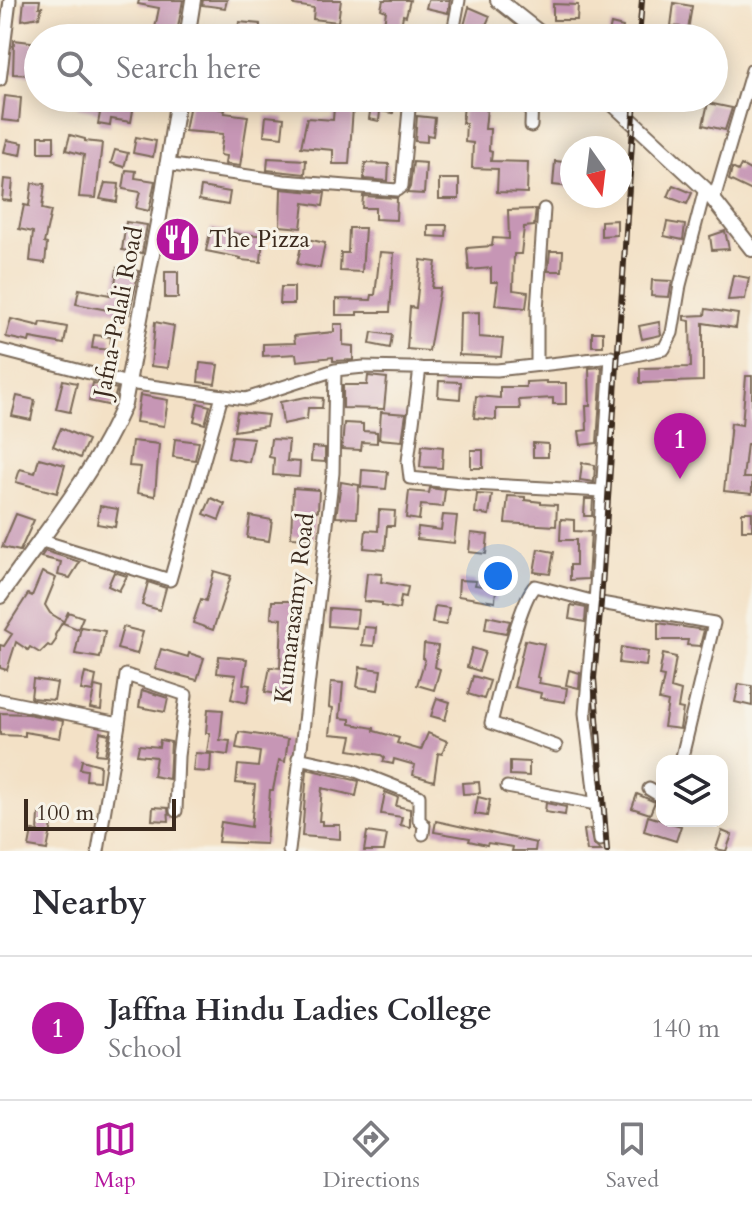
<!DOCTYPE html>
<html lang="en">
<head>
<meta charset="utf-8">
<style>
  body { margin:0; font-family:Cardo,serif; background:#f7f7f7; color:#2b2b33 }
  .controls { position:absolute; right:24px; bottom:24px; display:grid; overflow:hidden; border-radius:16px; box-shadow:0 4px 20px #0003 }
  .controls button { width:72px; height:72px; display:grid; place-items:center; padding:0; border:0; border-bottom:2px solid #e1e1e2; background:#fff; color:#2b2b33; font:40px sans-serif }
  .compass { position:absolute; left:560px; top:136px; width:72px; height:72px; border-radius:50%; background:#fff; box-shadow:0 4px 20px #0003; rotate:166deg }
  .scale { position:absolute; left:24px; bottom:20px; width:152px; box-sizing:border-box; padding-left:8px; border:4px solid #3b2a1e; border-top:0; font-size:22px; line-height:28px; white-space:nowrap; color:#3b2a1e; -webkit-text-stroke:6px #f7f3e8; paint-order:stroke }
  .you { position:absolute; left:498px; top:576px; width:28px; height:28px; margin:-20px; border:6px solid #fff; border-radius:50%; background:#1a73e8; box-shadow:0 0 0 12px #1a73e833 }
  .badge { display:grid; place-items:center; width:52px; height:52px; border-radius:50%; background:#b5179e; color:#fff; font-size:26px; font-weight:700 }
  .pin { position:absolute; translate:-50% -66px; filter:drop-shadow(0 2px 4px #0008) }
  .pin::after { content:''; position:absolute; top:42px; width:28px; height:24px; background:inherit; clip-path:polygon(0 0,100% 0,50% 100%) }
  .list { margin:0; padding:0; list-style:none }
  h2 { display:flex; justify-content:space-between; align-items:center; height:104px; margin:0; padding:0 32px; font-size:34px }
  h2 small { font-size:26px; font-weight:400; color:#7c7c81 }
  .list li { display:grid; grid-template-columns:52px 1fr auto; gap:24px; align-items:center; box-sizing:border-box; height:144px; padding:0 32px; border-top:2px solid #e1e1e2 }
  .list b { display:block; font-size:30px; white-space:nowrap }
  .list p { margin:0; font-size:26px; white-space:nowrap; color:#7c7c81 }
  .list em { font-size:26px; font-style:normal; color:#7c7c81 }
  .icon { flex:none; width:44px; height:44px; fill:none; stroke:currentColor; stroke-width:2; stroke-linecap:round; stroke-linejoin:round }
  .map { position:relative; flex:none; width:752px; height:851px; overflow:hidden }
  .search { position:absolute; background:#fff; box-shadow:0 4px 20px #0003; left:24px; right:24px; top:24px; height:88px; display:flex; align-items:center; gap:20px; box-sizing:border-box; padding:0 28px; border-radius:44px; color:#7c7c81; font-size:30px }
  .sheet { height:248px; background:#fff }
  nav { display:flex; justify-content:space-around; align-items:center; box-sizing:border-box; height:112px; border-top:2px solid #e1e1e2; background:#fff; font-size:22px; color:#7c7c81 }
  nav a { display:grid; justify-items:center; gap:4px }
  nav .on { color:#b5179e }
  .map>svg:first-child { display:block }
  .building { fill:#c696b5 }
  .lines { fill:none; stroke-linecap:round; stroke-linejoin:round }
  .minor-casing { stroke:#7b6a59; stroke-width:15 }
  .major-casing { stroke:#7b6a59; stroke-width:18 }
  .minor { stroke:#fff; stroke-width:11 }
  .major { stroke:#fff; stroke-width:14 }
  .rail-casing { stroke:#3b2a1e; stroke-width:6 }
  .rail { stroke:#f7f3e8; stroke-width:3; stroke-dasharray:9; stroke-linecap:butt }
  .labels { text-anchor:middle; stroke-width:6; stroke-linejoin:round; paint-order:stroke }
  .poi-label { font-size:24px; fill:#3b2a1e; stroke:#f7f3e8; text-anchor:start }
  .street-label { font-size:24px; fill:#3b2a1e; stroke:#f7f3e8 }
</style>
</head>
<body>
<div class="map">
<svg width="752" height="851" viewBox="0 0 752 851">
  <rect width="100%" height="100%" fill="#f7f3e8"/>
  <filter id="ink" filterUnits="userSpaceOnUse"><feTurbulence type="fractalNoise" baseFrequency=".0125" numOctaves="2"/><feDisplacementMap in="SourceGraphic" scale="16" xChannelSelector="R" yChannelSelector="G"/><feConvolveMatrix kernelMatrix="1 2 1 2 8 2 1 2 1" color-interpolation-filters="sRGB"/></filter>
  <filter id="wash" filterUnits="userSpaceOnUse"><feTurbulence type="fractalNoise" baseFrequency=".006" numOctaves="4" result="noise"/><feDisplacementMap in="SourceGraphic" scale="32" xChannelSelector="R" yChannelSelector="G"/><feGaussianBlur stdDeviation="1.8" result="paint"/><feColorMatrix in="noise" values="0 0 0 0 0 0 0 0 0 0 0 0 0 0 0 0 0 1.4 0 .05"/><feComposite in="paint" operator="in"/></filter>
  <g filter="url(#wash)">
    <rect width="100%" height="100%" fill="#f3e1c6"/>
    <g id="blocks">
      <path class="building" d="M 24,0 L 40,0 L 39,7 L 42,7 L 39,17 L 22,20 Z
        M 139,0 L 183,0 L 176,38 L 163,38 L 164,30 L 155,28 L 159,8 L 138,4 Z
        M 203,0 L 227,0 L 225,8 L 202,5 Z
        M 294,0 L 341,0 L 338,22 L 313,19 L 314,8 L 294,5 Z
        M 383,0 L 410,0 L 406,16 L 403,15 L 399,38 L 382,38 L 386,11 L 381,9 Z
        M 428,0 L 450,0 L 448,13 L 426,8 Z
        M 674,3 L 692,6 L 688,30 L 697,30 L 696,38 L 679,38 L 680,27 L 671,26 Z
        M 553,4 L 578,5 L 577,20 L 553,20 Z
        M 469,7 L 490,16 L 480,38 L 462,33 Z
        M 239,22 L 260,24 L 259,38 L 237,38 Z
        M 611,24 L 623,27 L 621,38 L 608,38 Z
        M 105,26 L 117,28 L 115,38 L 103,38 Z
        M 14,40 L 38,43 L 38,56 L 34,55 L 33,75 L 13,74 Z
        M 5,96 L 21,98 L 19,122 L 2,120 Z
        M 79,98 L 135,99 L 131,122 L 111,119 L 110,126 L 98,124 L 100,113 L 77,108 Z
        M 191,98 L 205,98 L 204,102 L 220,104 L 219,109 L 225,110 L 224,113 L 248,116 L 240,166 L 225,164 L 226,156 L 220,155 L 223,134 L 185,131 Z
        M 372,98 L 395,98 L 393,113 L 380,111 L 379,121 L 369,119 Z
        M 465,98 L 488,98 L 485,129 L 490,129 L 489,151 L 492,152 L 491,161 L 528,162 L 527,193 L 497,192 L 498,169 L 472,168 L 473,143 L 465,142 L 466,123 L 462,123 Z
        M 561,98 L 575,98 L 574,108 L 560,107 Z
        M 708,103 L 732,108 L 725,130 L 703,125 Z
        M 334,107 L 353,108 L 349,164 L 333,164 L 333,150 L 301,147 L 307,118 L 333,120 Z
        M 266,116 L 284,118 L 282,137 L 264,135 Z
        M 417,116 L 435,118 L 433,136 L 427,135 L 427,142 L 415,141 Z
        M 70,135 L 85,139 L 85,141 L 102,143 L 96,198 L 79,197 L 84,155 L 66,150 Z
        M 39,136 L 54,136 L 54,152 L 39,152 Z
        M 136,137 L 156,141 L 153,157 L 133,153 Z
        M 7,140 L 23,143 L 21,155 L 4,152 Z
        M 115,150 L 128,153 L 124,167 L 111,163 Z
        M 268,158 L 306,160 L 305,174 L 267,170 Z
        M 555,161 L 572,163 L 571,187 L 553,185 Z
        M 413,162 L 426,163 L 424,194 L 407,193 L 410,187 Z
        M 365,163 L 389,164 L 388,181 L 364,179 Z
        M 741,165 L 752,171 L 752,191 L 729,180 L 732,168 L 738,171 Z
        M 126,170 L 136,171 L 135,178 L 155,181 L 149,211 L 136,208 L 140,192 L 123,189 Z
        M 4,179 L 13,180 L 11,201 L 2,200 Z
        M 439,179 L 459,179 L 459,199 L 439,199 Z
        M 32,183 L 45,184 L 42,209 L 51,211 L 44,243 L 47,244 L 45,263 L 30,261 L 33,232 L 19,229 L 24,205 L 29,206 Z
        M 105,183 L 119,184 L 117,202 L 100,199 Z
        M 673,185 L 692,193 L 687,204 L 668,197 Z
        M 201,187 L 230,192 L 228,205 L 199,200 Z
        M 281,189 L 325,193 L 323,206 L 304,203 L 301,228 L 280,226 Z
        M 363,196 L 397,198 L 396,220 L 375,219 L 375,208 L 362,208 Z
        M 536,209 L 534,226 L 524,227 L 521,254 L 514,254 L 513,290 L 528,292 L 526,308 L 495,305 L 498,282 L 491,282 L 491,268 L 469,270 L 467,248 L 492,246 L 493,238 L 509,239 L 508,210 Z
        M 617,220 L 617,235 L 601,236 L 601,221 Z
        M 126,222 L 147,225 L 142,253 L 122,250 Z
        M 667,222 L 685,225 L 683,240 L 664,236 Z
        M 428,225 L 447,225 L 446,237 L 428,236 Z
        M 211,228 L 243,235 L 263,235 L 261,262 L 240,260 L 241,258 L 206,251 Z
        M 349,228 L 365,228 L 362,272 L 340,271 L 341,253 L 348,253 Z
        M 178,229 L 195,232 L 193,249 L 177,248 Z
        M 725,231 L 729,249 L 712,250 L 710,236 Z
        M 303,238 L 325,243 L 320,268 L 297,264 Z
        M 550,251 L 563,251 L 562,271 L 548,271 Z
        M 380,252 L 394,253 L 390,312 L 357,312 L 357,315 L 336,315 L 336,299 L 371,300 L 372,295 L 375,295 Z
        M 421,260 L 436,262 L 432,288 L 440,288 L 429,351 L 407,349 L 410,307 L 416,308 Z
        M 117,268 L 139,271 L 129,314 L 76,304 L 79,289 L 110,295 L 110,292 L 114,293 Z
        M 165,272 L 178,272 L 178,298 L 165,298 Z
        M 733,275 L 749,278 L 745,299 L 728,300 Z
        M 652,280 L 672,281 L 669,297 L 651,296 Z
        M 281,287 L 294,287 L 294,304 L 280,304 Z
        M 706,309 L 738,314 L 736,328 L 703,323 L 703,381 L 640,383 L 640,368 L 691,367 L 690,321 L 684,320 L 684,316 L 705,315 Z
        M 479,312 L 479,337 L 503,339 L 501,357 L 459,355 L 460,313 Z
        M 11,319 L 40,326 L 41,322 L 67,327 L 64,344 L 30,338 L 29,342 L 6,337 Z
        M 155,322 L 174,326 L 168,368 L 151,366 Z
        M 659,322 L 661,335 L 642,339 L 639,326 Z
        M 334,324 L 343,324 L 343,345 L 353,346 L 353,360 L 333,361 L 333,357 L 297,361 L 296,354 L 263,356 L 263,344 L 295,343 L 294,336 L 334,332 Z
        M 372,332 L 392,335 L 390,348 L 370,344 Z
        M 592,332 L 603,332 L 603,346 L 592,346 Z
        M 94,335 L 111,337 L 110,350 L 92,348 Z
        M 200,363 L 218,365 L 215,384 L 198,382 Z
        M 602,367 L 597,443 L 581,445 L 579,431 L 587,430 L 586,406 L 590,406 L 589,368 Z
        M 368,376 L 387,378 L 384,409 L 343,408 L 343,385 L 367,385 Z
        M 746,376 L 752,376 L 752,444 L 747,444 L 743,478 L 752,478 L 752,494 L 724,491 L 731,423 L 742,425 Z
        M 63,380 L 77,383 L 70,412 L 56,409 Z
        M 439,381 L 461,382 L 460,399 L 438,397 Z
        M 546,381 L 546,383 L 566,383 L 566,404 L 553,404 L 553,398 L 519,400 L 520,409 L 496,409 L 496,420 L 474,418 L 476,396 L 500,398 L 500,387 L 526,387 L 526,382 Z
        M 93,383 L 117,389 L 112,406 L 89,401 Z
        M 140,395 L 168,400 L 164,426 L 136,422 Z
        M 17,396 L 35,400 L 31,420 L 12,416 Z
        M 306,397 L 323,398 L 322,408 L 308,408 L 307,419 L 283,424 L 280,402 Z
        M 198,403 L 210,406 L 205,424 L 194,421 Z
        M 237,412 L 268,415 L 266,426 L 234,431 Z
        M 381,412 L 406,414 L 402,441 L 379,439 Z
        M 344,423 L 363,424 L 363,431 L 377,432 L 377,443 L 362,442 L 361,450 L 342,449 Z
        M 61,428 L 88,440 L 80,458 L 53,446 Z
        M 232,436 L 254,438 L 249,462 L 228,458 Z
        M 175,439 L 199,442 L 195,460 L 173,457 Z
        M 271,439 L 289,440 L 287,461 L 300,462 L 299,477 L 273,475 L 274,458 L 269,457 Z
        M 132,441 L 159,444 L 155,496 L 137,493 L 141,467 L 129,466 Z
        M 533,443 L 548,444 L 548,457 L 533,457 Z
        M 422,445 L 443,447 L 442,468 L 420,467 Z
        M 312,447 L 325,448 L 325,462 L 311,461 Z
        M 471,450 L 483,450 L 483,468 L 471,468 Z
        M 39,458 L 65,465 L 57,493 L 16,482 L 20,469 L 35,473 Z
        M 582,463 L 595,465 L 594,482 L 580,480 Z
        M 362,470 L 388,472 L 386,489 L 361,487 Z
        M 341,482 L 359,485 L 357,518 L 336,517 Z
        M 293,488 L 319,490 L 318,511 L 314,510 L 313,538 L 291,537 Z
        M 430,488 L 445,490 L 443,507 L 421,505 L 419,520 L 406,518 L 409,491 L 429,493 Z
        M 477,494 L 492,495 L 489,515 L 475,513 Z
        M 508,496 L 525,497 L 525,500 L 541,502 L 541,504 L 557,505 L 556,526 L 505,523 Z
        M 211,498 L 225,504 L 219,520 L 204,514 Z
        M 585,499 L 593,499 L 592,516 L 584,516 Z
        M 100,506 L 118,509 L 115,527 L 97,524 Z
        M 379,510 L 395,511 L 394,526 L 387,526 L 385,550 L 364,548 L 366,530 L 378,531 Z
        M 742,512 L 752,512 L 752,530 L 742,530 Z
        M 16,514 L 34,520 L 20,551 L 2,547 Z
        M 443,515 L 457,516 L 454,543 L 417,539 L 418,527 L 441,530 Z
        M 250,516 L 272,520 L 269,541 L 247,538 Z
        M 561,519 L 574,520 L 574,531 L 591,532 L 588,579 L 570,580 L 570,565 L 576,565 L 576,540 L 560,540 Z
        M 471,533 L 488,535 L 486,554 L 469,552 Z
        M 538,549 L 554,552 L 550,574 L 534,572 Z
        M 45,551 L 80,562 L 70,578 L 58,575 L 61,562 L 41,557 Z
        M 214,571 L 231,576 L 213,630 L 193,623 L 201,599 L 206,601 Z
        M 42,572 L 56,578 L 45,605 L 50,613 L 63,621 L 55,635 L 56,640 L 51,647 L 48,645 L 40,653 L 30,647 L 28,650 L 16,642 L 7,670 L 0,668 L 0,645 L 4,646 L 12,634 L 5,630 L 28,594 L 32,596 Z
        M 114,572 L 127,576 L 119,591 L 108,586 Z
        M 367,573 L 382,574 L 381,582 L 408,587 L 406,597 L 401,596 L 399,609 L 382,606 L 382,603 L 364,601 Z
        M 459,580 L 476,581 L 475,585 L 496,588 L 495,602 L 458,596 Z
        M 148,582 L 166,588 L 160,610 L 142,605 Z
        M 272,601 L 299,601 L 296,659 L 289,696 L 265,692 L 270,667 L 280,668 L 282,619 L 271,618 Z
        M 571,605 L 586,608 L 585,622 L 569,619 Z
        M 435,606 L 449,608 L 446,625 L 432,623 Z
        M 329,608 L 358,610 L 356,628 L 328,626 Z
        M 68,612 L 83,617 L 78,629 L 63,623 Z
        M 487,616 L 510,621 L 506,633 L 485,629 Z
        M 658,623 L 704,630 L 700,646 L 687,645 L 688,640 L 658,640 Z
        M 81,627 L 105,631 L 100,658 L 75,654 Z
        M 123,627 L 143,632 L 137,654 L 117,649 Z
        M 364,627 L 376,628 L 374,646 L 362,645 Z
        M 525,640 L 544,644 L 537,677 L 540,678 L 539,683 L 567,688 L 565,702 L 540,698 L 541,693 L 514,687 Z
        M 424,644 L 438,646 L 435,667 L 440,669 L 434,690 L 417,685 L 425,660 L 423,659 Z
        M 621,647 L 648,652 L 646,666 L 619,663 Z
        M 472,648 L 485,652 L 479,671 L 467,667 Z
        M 161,649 L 188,657 L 189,653 L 204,658 L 197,680 L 155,669 Z
        M 663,654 L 676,657 L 671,688 L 681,691 L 678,708 L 683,709 L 680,729 L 664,727 L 668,702 L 659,700 L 664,677 L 659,676 Z
        M 219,656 L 247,659 L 243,684 L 250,685 L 247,703 L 231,699 L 236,675 L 217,673 Z
        M 360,667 L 381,670 L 378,690 L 357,687 Z
        M 569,670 L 580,673 L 579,688 L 566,685 Z
        M 85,673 L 96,676 L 93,692 L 81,690 Z
        M 473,676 L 490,681 L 484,699 L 468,694 Z
        M 33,679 L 57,683 L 54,700 L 31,698 Z
        M 331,682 L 343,683 L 340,718 L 350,719 L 350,724 L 374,728 L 374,731 L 399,738 L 397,743 L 421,750 L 428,733 L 447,741 L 442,754 L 438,753 L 434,781 L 413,775 L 415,765 L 394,759 L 393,764 L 383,762 L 385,758 L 381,755 L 349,750 L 352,736 L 330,734 L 333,708 L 329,707 Z
        M 739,684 L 752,686 L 752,706 L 735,702 Z
        M 95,686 L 103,688 L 101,710 L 90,708 Z
        M 142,690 L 168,698 L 165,712 L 139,707 Z
        M 437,698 L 450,702 L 445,720 L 431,716 Z
        M 208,709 L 223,710 L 220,740 L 230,741 L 228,755 L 207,752 L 210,733 L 206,733 Z
        M 0,713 L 28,714 L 63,721 L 60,738 L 25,732 L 25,736 L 0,735 Z
        M 100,732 L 109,734 L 105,755 L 96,754 Z
        M 239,732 L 288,739 L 285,762 L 279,760 L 273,790 L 270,790 L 266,844 L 218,842 L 221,822 L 251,827 L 255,785 L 236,783 L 238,765 L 258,767 L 260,752 L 236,748 Z
        M 160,740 L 171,742 L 169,779 L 153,776 L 156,757 L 137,755 L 139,745 L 159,747 Z
        M 195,753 L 211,754 L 210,772 L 193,771 Z
        M 82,760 L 100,765 L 99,781 L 86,780 L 87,770 L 80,769 Z
        M 510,761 L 529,762 L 529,776 L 510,775 Z
        M 307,769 L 359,781 L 356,796 L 322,788 L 319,821 L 322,821 L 322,825 L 340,825 L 340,839 L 302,836 Z
        M 479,782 L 480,793 L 463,794 L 462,783 Z
        M 385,792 L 398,797 L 396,806 L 410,809 L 410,827 L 400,825 L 402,817 L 381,814 Z
        M 637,794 L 655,802 L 650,814 L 632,808 Z
        M 478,797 L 490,800 L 487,816 L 475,814 Z
        M 546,803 L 566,807 L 565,815 L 545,812 Z
        M 153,807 L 168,808 L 169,821 L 152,820 Z
        M 39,814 L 54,815 L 47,850 L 29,847 L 32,831 L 38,832 Z
        M 648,816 L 681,826 L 676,841 L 644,831 Z
        M 436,821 L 536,843 L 535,851 L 512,851 L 513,847 L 488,843 L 487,845 L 469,841 L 470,838 L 434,832 Z
        M 590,829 L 593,844 L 601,851 L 587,851 L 584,830 Z
        M 722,831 L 732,835 L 726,851 L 716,849 Z
        M 367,832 L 387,835 L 384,851 L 364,851 Z"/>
    </g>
  </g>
  <g filter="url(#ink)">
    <use href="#blocks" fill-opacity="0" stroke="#7b6a59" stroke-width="2"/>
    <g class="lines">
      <defs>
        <path id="minor" d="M 452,38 L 459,0
          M 0,80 L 10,0
          M 531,126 L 532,98
          M 166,164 L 284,181 L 397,190 L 402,186 L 410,98
          M 714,199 L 752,70
          M 0,350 L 128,383 L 246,399 L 335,370 L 364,367 L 497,370 L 611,357 L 595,602 L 714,623 L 681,761
          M 611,357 L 616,359 L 664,349 L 672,333 L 680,285 L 705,189
          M 537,365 L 537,310 L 544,209
          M 420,368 L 408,461 L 410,478 L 472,484 L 602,491
          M 39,540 L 170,580 L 222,396
          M 0,700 L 119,724 L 126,675 L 186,695 L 178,756 L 176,811
          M 556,746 L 491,723 C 498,697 519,600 535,586 L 595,602 L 585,713 L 600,840
          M 298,758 L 353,770 L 419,796 L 419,820 L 424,825 L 423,834
          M 507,787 L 596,804
          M 649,789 L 662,797
          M 98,851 L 119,724
          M 289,851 L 333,473 L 335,370"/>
        <path id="major" d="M 498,0 L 546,38
          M 187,38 L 193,0
          M 607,98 L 705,189 L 752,249
          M 0,596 C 41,538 97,470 124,404 L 159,217 L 178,98"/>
      </defs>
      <use href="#minor" class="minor-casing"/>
      <use href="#major" class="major-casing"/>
      <use href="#minor" class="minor"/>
      <use href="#major" class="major"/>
      <defs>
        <path id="rail" d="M 639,38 L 642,0
          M 607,851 L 594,678 L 601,602 L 635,98"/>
      </defs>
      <use href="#rail" class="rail-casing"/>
      <use href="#rail" class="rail"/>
    </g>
  </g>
  <defs>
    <symbol id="restaurant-disc" viewBox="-11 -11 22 22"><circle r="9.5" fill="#b5179e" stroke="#f7f3e8"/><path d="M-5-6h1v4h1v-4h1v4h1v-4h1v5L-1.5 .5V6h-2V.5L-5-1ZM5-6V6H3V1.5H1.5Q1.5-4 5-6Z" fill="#fff"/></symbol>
  </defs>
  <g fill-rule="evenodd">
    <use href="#restaurant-disc" x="152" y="214" width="51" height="51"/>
  </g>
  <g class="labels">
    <g class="poi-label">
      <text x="209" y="247">The Pizza</text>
    </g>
    <g class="street-label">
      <text transform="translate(118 312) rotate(-79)" y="8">Jafna-Palali Road</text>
      <text transform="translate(294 608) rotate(-83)" y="8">Kumarasamy Road</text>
    </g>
  </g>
</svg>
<div class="controls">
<button><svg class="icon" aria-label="layers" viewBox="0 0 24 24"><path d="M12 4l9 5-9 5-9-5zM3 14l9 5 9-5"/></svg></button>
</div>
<svg class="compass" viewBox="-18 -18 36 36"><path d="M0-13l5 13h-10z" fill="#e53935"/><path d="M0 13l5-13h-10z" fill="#7c7c81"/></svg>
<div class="scale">100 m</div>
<div class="you"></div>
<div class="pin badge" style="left:680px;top:479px">1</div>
<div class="search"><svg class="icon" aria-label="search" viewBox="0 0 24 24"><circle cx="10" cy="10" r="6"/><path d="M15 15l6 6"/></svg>Search here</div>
</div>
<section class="sheet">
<h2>Nearby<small></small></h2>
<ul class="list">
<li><span class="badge">1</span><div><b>Jaffna Hindu Ladies College</b><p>School</p></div><em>140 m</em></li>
</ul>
</section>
<nav>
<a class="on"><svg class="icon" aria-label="map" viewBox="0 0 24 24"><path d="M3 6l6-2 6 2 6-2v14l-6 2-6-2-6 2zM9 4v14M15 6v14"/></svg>Map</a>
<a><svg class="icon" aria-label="directions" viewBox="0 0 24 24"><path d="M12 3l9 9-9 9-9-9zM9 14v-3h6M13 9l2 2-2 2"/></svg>Directions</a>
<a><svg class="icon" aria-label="saved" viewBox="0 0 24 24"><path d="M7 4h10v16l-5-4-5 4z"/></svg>Saved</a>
</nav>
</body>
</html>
